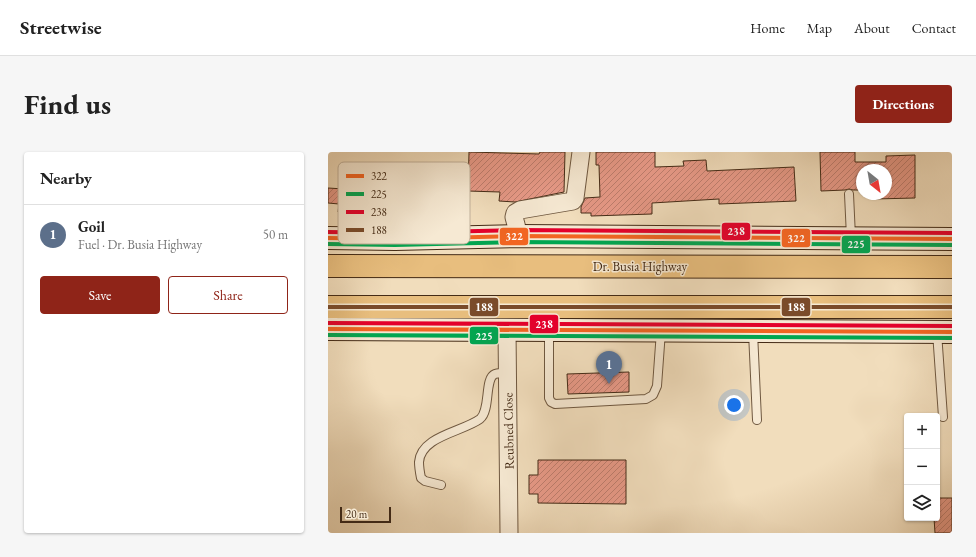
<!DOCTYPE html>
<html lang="en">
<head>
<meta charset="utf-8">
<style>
  body { margin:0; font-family:"EB Garamond",serif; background:#f6f6f6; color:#222 }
  .controls { position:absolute; right:12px; bottom:12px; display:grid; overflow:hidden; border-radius:4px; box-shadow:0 1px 3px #0004 }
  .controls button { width:36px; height:36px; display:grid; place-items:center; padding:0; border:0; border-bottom:1px solid #e0e0e0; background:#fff; color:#222; font:20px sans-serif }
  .compass { position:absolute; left:528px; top:12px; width:36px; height:36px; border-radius:50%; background:#fff; box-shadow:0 1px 3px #0004; rotate:149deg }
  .scale { position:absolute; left:12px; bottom:10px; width:51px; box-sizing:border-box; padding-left:4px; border:2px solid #442b16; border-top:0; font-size:11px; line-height:14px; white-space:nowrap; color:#442b16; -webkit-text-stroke:3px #f6e9d3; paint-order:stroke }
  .you { position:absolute; left:406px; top:253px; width:14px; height:14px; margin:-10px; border:3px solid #fff; border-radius:50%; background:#1a73e8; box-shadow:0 0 0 6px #1a73e833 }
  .badge { display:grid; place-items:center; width:26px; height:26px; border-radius:50%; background:#8f2418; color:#fff; font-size:13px; font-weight:700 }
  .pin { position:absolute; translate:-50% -33px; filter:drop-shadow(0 1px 2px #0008) }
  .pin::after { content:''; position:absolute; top:21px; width:14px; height:12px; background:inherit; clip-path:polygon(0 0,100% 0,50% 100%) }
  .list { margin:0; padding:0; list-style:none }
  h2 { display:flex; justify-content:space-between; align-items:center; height:52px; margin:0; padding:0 16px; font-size:17px }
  h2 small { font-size:13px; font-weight:400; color:#767676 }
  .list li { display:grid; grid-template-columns:26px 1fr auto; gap:12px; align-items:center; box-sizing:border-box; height:60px; padding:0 16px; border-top:1px solid #e0e0e0 }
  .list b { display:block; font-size:15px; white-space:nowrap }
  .list p { margin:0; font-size:13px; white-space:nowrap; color:#767676 }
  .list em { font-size:13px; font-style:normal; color:#767676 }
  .actions { display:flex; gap:8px; padding:12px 16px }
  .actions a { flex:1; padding:9px 0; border:1px solid #8f2418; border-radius:4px; text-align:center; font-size:14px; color:#8f2418 }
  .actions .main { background:#8f2418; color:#fff }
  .icon { flex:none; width:22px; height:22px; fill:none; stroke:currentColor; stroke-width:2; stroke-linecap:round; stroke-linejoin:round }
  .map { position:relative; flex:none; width:624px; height:381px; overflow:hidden; border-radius:4px }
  header { display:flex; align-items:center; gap:24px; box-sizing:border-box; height:56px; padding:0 20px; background:#fff; border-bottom:1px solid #e0e0e0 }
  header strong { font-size:19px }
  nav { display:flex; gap:22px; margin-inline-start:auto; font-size:14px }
  .intro { display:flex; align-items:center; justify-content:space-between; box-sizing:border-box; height:96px; padding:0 24px }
  h1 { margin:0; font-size:28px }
  .button { padding:10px 18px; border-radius:4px; background:#8f2418; color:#fff; font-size:14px; font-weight:700 }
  main { display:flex; gap:24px; padding:0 24px }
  aside { flex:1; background:#fff; border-radius:4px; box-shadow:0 1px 3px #0004 }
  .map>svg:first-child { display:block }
  .building { fill:url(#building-hatch); stroke:#442b16 }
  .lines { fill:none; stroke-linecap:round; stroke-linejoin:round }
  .lane-casing { stroke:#6f5840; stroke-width:10 }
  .street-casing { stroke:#6f5840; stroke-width:19 }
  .secondary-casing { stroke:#442b16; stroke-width:24 }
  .highway-casing { stroke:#442b16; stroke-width:24 }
  .lane { stroke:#f6e9d3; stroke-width:8 }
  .street { stroke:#f6e9d3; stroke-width:17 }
  .secondary { stroke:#f6e9d3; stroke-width:22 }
  .highway { stroke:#e8be7e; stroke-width:22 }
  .bus-1-casing { stroke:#f6e9d3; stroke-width:7 }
  .bus-2-casing { stroke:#f6e9d3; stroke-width:7 }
  .bus-3-casing { stroke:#f6e9d3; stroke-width:7 }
  .bus-4-casing { stroke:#f6e9d3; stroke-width:7 }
  .bus-1 { stroke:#f26522; stroke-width:4 }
  .bus-2 { stroke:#00a651; stroke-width:4 }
  .bus-3 { stroke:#e4002b; stroke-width:4 }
  .bus-4 { stroke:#7a4b2a; stroke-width:4 }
  .labels { text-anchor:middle; stroke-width:3; stroke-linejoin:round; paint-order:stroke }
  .street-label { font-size:13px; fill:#442b16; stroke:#f6e9d3 }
  .key { fill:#f6e9d3; stroke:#c1b09a; stroke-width:1 }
  .key-label { font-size:11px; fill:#442b16 }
  .line-badge { stroke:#f6e9d3; stroke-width:1.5 }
  .badge-label { font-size:11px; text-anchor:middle; font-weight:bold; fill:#fff }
</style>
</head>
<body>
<header>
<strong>Streetwise</strong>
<nav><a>Home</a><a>Map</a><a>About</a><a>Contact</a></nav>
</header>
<div class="intro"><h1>Find us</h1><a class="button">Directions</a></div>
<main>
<aside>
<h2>Nearby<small></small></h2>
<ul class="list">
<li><span class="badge" style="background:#5c6f8a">1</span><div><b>Goil</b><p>Fuel · Dr. Busia Highway</p></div><em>50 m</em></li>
</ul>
<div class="actions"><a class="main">Save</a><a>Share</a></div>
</aside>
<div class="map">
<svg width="624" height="381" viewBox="0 0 624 381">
  <defs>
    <pattern id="building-hatch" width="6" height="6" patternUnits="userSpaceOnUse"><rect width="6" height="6" fill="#e79987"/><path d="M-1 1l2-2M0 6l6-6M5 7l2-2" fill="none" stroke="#bd7d6d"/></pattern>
  </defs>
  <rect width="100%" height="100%" fill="#f1ddbc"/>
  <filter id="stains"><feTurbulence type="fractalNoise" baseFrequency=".005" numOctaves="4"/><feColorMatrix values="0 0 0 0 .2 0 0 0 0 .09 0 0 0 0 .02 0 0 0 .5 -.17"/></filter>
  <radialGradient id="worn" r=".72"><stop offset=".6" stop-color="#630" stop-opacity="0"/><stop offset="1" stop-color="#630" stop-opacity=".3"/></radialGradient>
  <path class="building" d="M 141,0 L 211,2 L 212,0 L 237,0 L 236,40 L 187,50 L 171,49 L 172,40 L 140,39 Z
    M 268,0 L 327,0 L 327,15 L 356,14 L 355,9 L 378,8 L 379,19 L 466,15 L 468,49 L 391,52 L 391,47 L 324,51 L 324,62 L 263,64 L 263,61 L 253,61 L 253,55 L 257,46 L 272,45 L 271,13 L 268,13 Z
    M 492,0 L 527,0 L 527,10 L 558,10 L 558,4 L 587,3 L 587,46 L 546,47 L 545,42 L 558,42 L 558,18 L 534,18 L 534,38 L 525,38 L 521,37 L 517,38 L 493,39 Z
    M 0,36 L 32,38 L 30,61 L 10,60 L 11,52 L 0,51 Z
    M 301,220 L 301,240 L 240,242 L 239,222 Z
    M 210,308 L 298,308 L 298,352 L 210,351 L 210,342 L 201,342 L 201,323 L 210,323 Z
    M 609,346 L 624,346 L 624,381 L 607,381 L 606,366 L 609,366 Z"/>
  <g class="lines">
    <defs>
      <path id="lane" d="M 521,42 L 523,85
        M 221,179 L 221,246 L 223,250 L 227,252 L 318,247 L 325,243 L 329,234 L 333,179
        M 425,180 L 429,268
        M 609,180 L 615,265
        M 113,333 L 97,329 L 93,326 C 92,321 91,315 91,310 C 93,284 134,280 152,267 C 163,258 156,226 167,222 C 170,221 175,221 179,220"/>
      <path id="street" d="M 191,84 L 186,65 L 187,61 L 192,58 L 245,49 L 247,46 L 253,0
        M 179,177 L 181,381"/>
      <path id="secondary" d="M 0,86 L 67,87 L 191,84 L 624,87
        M 0,177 L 624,180"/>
      <path id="highway" d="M 0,114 L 624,115
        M 0,155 L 624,155"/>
    </defs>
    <use href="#lane" class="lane-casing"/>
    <use href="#street" class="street-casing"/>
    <use href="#secondary" class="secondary-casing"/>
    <use href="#highway" class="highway-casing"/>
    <use href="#lane" class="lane"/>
    <use href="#street" class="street"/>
    <use href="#secondary" class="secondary"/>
    <use href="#highway" class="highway"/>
    <defs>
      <path id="bus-1" d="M 0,86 L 67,87 L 191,84 L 624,87
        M 0,177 L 624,180"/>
      <path id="bus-2" d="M 0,92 L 67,93 L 191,90 L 624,93
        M 0,183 L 624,186"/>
      <path id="bus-3" d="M 0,80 L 67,81 L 191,78 L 624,81
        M 0,171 L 624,174"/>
      <path id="bus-4" d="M 0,155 L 624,155"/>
    </defs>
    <use href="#bus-1" class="bus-1-casing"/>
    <use href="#bus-2" class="bus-2-casing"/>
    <use href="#bus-3" class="bus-3-casing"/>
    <use href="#bus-4" class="bus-4-casing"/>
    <use href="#bus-1" class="bus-1"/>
    <use href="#bus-2" class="bus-2"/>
    <use href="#bus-3" class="bus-3"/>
    <use href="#bus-4" class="bus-4"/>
  </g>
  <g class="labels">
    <g class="street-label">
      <text x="312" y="119">Dr. Busia Highway</text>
      <text transform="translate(180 279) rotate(-91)" y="5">Reubned Close</text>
    </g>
  </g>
  <rect x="10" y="10" width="132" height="82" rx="6" class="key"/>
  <rect x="18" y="22" width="18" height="4" fill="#f26522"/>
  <rect x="18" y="40" width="18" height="4" fill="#00a651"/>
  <rect x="18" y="58" width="18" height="4" fill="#e4002b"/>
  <rect x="18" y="76" width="18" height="4" fill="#7a4b2a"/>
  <g class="key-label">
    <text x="43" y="28">322</text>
    <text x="43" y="46">225</text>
    <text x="43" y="64">238</text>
    <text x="43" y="82">188</text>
  </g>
  <g class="line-badge">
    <rect x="393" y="70" width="30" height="19" rx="4" fill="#e4002b"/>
    <rect x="171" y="75" width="30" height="19" rx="4" fill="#f26522"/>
    <rect x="453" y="76" width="30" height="20" rx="4" fill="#f26522"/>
    <rect x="513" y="83" width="30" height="19" rx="4" fill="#00a651"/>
    <rect x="141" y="145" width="30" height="20" rx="4" fill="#7a4b2a"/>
    <rect x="453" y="145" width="30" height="20" rx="4" fill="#7a4b2a"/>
    <rect x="201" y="162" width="30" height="20" rx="4" fill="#e4002b"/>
    <rect x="141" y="174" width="30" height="19" rx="4" fill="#00a651"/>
  </g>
  <g class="badge-label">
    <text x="408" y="83">238</text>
    <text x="186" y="88">322</text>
    <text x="468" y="90">322</text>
    <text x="528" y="96">225</text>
    <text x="156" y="159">188</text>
    <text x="468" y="159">188</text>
    <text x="216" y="176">238</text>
    <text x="156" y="188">225</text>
  </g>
  <rect width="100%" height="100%" filter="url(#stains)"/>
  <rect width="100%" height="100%" fill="url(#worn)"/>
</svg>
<div class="controls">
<button>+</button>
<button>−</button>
<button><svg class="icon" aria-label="layers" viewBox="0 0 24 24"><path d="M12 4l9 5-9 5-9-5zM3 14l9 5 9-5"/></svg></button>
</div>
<svg class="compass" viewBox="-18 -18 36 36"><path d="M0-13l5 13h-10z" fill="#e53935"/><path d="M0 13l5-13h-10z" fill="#767676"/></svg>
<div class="scale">20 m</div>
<div class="you"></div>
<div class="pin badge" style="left:281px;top:232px;background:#5c6f8a">1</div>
</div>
</main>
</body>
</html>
